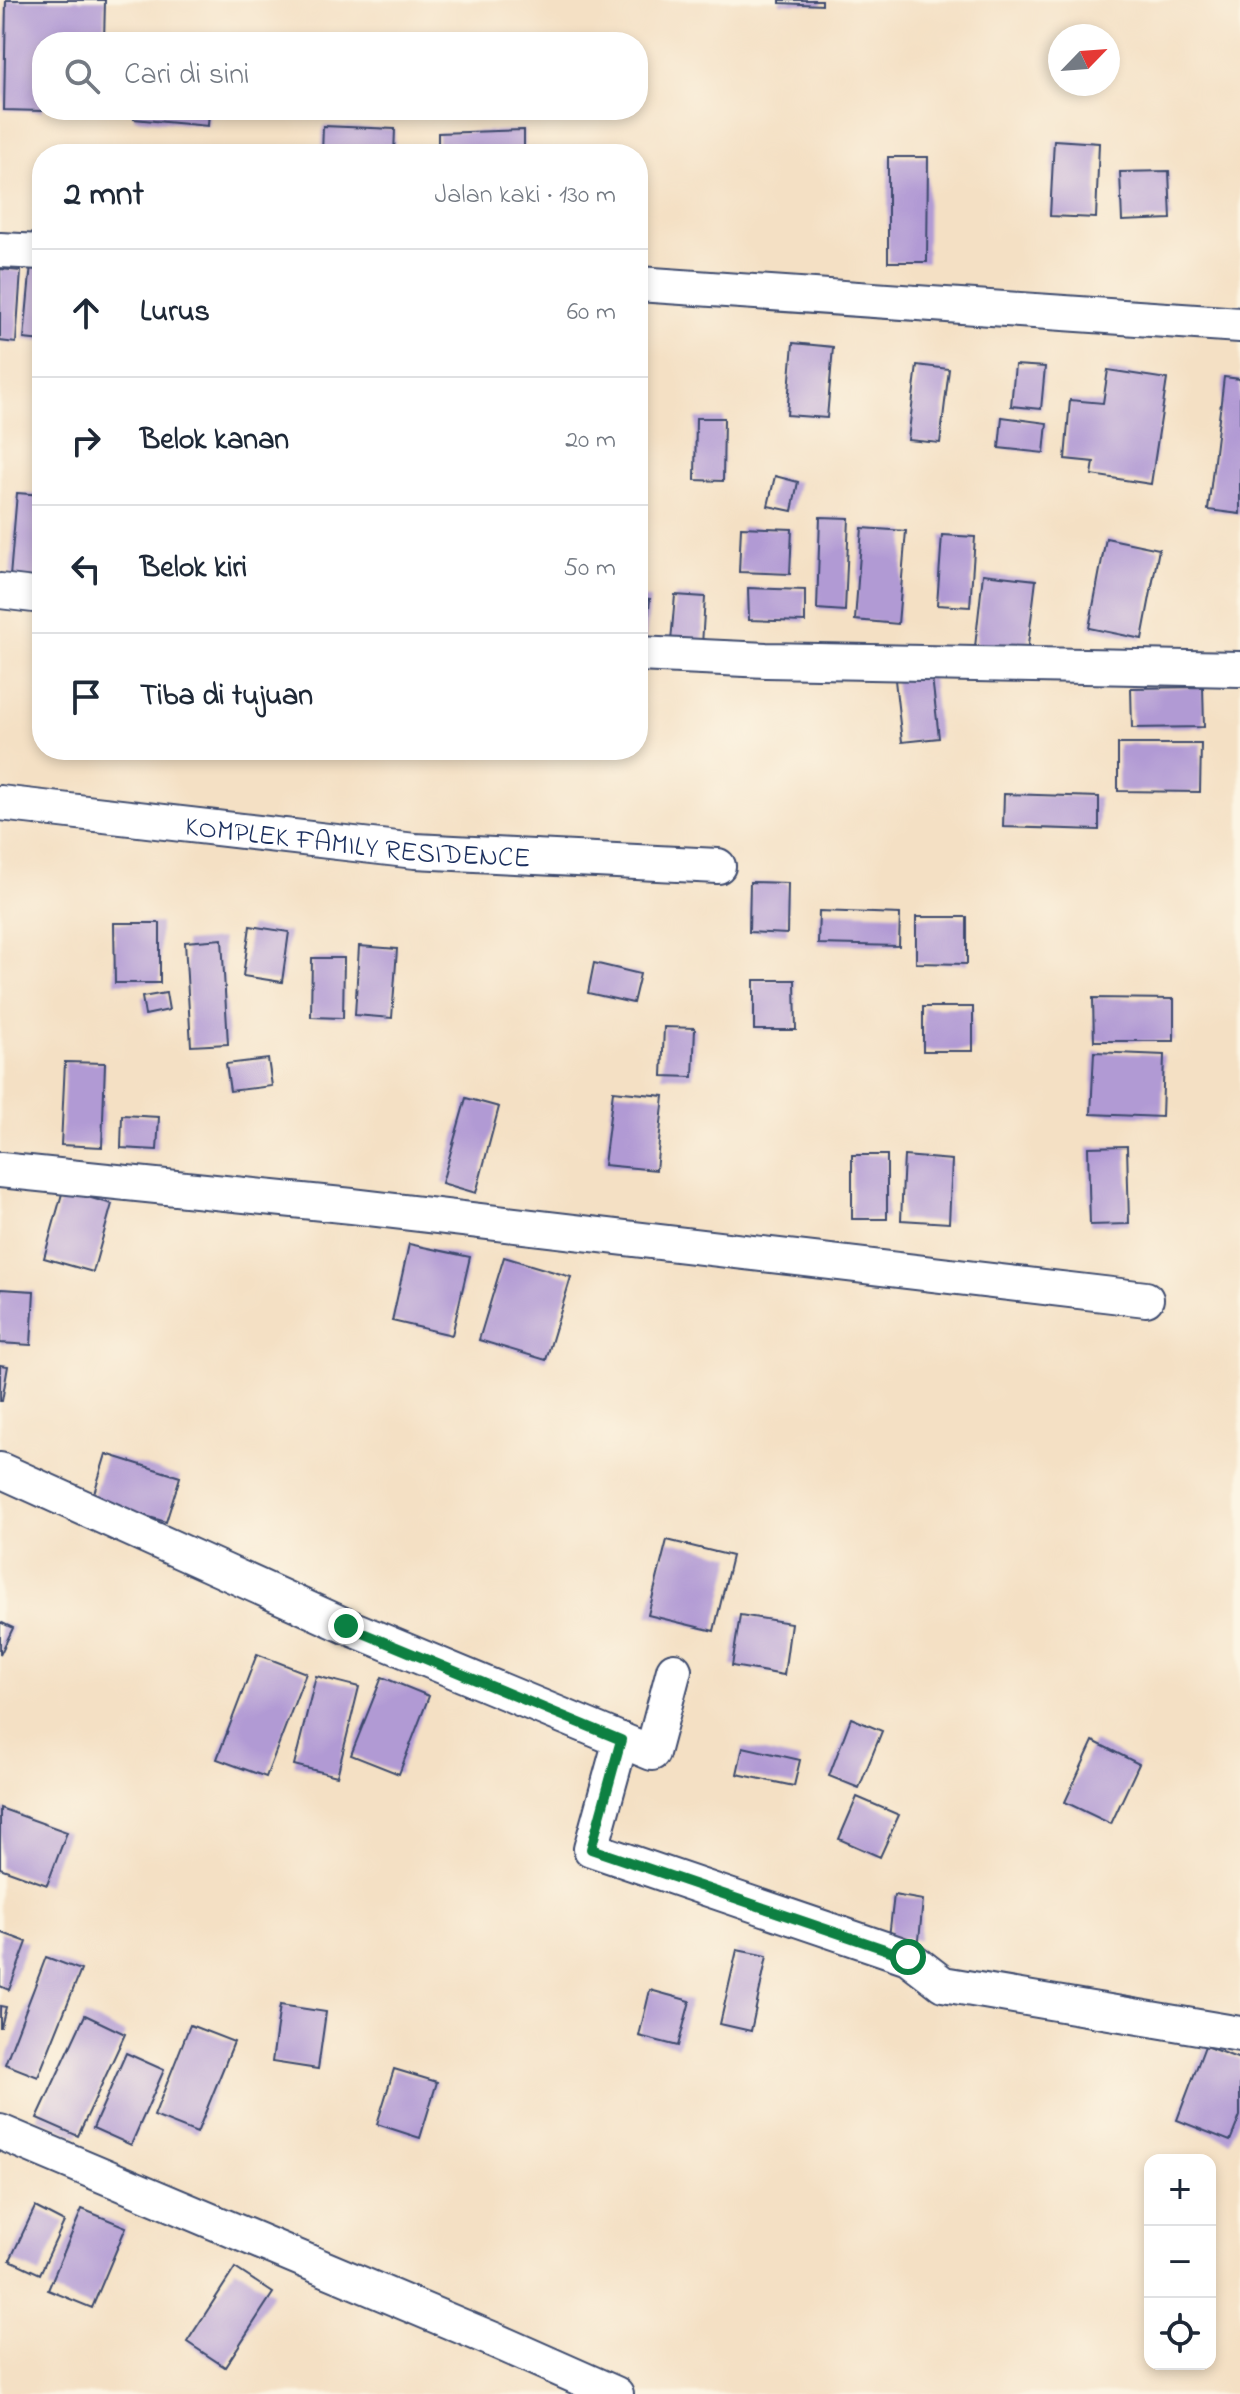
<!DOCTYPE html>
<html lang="id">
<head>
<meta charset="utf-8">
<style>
  body { margin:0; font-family:"Indie Flower",sans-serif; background:#f6f6f7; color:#1f2937 }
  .controls { position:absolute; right:24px; bottom:24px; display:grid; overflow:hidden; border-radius:16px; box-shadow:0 4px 12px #0003 }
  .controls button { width:72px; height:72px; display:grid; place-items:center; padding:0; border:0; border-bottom:2px solid #e0e1e3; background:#fff; color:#1f2937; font:40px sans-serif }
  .compass { position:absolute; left:1048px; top:24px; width:72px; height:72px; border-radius:50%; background:#fff; box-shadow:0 4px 12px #0003; rotate:65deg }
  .stop { position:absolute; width:24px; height:24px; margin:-18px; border:6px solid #0b8043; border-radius:50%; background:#fff }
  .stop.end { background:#0b8043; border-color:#fff; box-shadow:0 2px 8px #0008 }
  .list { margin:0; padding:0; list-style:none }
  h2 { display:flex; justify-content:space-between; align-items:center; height:104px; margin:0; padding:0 32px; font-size:34px }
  h2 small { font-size:26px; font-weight:400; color:#747a83 }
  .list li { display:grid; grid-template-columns:52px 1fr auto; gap:24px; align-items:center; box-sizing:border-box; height:128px; padding:0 32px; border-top:2px solid #e0e1e3 }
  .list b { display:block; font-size:30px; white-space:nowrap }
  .list em { font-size:26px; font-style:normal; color:#747a83 }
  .icon { flex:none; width:44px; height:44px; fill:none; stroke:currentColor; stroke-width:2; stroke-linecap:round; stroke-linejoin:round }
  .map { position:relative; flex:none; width:1240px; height:2394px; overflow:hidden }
  .search { position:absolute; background:#fff; box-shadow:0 4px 12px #0003; left:32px; top:32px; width:616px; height:88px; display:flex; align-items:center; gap:20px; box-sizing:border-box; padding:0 28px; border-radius:32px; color:#747a83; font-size:30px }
  .panel { position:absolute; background:#fff; box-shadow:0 4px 12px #0003; left:32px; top:144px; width:616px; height:616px; border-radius:32px }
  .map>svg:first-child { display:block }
  .building { fill:#b19ad4 }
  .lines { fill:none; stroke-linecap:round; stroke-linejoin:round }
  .minor-casing { stroke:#3c4a6d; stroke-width:38 }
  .minor { stroke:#fff; stroke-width:34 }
  .route { stroke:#0b8043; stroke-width:10 }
  .labels { text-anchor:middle; stroke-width:7; stroke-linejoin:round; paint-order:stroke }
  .street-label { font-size:28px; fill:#1b2f5e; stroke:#fcf5e5 }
</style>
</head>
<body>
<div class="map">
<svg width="1240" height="2394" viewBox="0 0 1240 2394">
  <rect width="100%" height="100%" fill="#fcf5e5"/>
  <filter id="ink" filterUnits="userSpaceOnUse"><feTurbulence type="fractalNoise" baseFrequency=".0125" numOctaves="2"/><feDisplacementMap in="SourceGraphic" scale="16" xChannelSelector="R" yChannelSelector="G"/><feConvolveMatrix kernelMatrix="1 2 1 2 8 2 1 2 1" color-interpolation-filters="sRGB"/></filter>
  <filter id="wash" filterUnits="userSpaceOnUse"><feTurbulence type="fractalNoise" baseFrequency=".006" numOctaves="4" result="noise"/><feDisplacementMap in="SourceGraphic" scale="32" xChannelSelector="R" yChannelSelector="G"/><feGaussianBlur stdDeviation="1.8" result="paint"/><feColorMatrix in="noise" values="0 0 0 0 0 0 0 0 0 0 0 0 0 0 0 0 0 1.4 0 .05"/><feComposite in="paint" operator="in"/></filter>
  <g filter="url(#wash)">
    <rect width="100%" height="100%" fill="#f4e0c4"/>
    <g id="blocks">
      <path class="building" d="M 6,0 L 105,0 L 104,42 L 42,42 L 42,111 L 4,110 Z
        M 780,0 L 822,0 L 822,5 L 780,3 Z
        M 135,110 L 209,110 L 208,126 L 134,119 Z
        M 323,126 L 395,129 L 394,154 L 322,154 Z
        M 524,130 L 524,154 L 438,154 L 438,133 Z
        M 1054,140 L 1099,143 L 1096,218 L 1050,216 Z
        M 888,157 L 928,157 L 927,262 L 888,262 Z
        M 1169,171 L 1171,219 L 1122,221 L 1120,172 Z
        M 32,253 L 42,254 L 42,341 L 24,339 Z
        M 0,269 L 21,271 L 16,343 L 0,341 Z
        M 793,343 L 833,347 L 827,418 L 787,415 Z
        M 917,365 L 949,369 L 940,443 L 908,440 Z
        M 1015,365 L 1045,367 L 1041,409 L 1011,406 Z
        M 1108,370 L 1167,379 L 1151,484 L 1092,475 L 1094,462 L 1065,459 L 1070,400 L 1103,403 Z
        M 1224,377 L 1240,379 L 1240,514 L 1208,510 Z
        M 1002,417 L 1047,423 L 1044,453 L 999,448 Z
        M 696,418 L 724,418 L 723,481 L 695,480 Z
        M 775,476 L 798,482 L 792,511 L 768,506 Z
        M 17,493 L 42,495 L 42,580 L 10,577 Z
        M 820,517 L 849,518 L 845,611 L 817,609 Z
        M 741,527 L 792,529 L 790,574 L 739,572 Z
        M 862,528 L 906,531 L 898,624 L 855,620 Z
        M 942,535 L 975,537 L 970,607 L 937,605 Z
        M 1106,538 L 1159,549 L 1142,639 L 1089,628 Z
        M 983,574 L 1036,580 L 1027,653 L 975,647 Z
        M 748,588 L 805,590 L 805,622 L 749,620 Z
        M 675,595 L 705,597 L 702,645 L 671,642 Z
        M 638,598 L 650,599 L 645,646 L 638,645 Z
        M 932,677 L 939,738 L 902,742 L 895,680 Z
        M 1203,687 L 1204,727 L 1132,728 L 1131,688 Z
        M 1118,744 L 1201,744 L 1200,792 L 1118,791 Z
        M 1004,794 L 1099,797 L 1099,830 L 1003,827 Z
        M 750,882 L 788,883 L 787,934 L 749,932 Z
        M 819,911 L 900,914 L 899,946 L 818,944 Z
        M 916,917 L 967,917 L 967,964 L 916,963 Z
        M 114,923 L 160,923 L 160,983 L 115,983 Z
        M 250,926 L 289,932 L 282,982 L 243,976 Z
        M 222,939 L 228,1044 L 191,1046 L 185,942 Z
        M 359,946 L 397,949 L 392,1018 L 355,1015 Z
        M 312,958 L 344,958 L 343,1018 L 311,1017 Z
        M 594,963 L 640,974 L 633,1003 L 588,993 Z
        M 754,980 L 795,980 L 796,1030 L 754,1030 Z
        M 166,993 L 169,1010 L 145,1015 L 142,997 Z
        M 1093,998 L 1174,999 L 1174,1041 L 1094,1041 Z
        M 923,1007 L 973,1007 L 973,1051 L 923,1051 Z
        M 664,1027 L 695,1028 L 693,1077 L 662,1076 Z
        M 1094,1052 L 1164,1055 L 1162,1117 L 1091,1114 Z
        M 268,1059 L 272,1086 L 230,1091 L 226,1064 Z
        M 65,1062 L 105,1063 L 102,1147 L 61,1145 Z
        M 613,1091 L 664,1096 L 656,1170 L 604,1165 Z
        M 466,1098 L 499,1107 L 476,1193 L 442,1183 Z
        M 122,1115 L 159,1117 L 157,1150 L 121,1148 Z
        M 1127,1146 L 1129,1224 L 1090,1225 L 1088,1147 Z
        M 852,1155 L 887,1155 L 887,1219 L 852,1219 Z
        M 904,1156 L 952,1160 L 949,1223 L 901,1220 Z
        M 63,1190 L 112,1204 L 93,1272 L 44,1258 Z
        M 409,1244 L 470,1257 L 452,1335 L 392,1321 Z
        M 504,1257 L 571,1277 L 546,1360 L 479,1340 Z
        M 0,1289 L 34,1291 L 31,1345 L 0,1343 Z
        M 0,1365 L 8,1366 L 2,1401 L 0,1401 Z
        M 106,1454 L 180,1477 L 166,1522 L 92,1500 Z
        M 667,1540 L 732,1556 L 714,1631 L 648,1615 Z
        M 740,1615 L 791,1623 L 784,1675 L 732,1666 Z
        M 0,1622 L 13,1628 L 0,1655 Z
        M 257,1654 L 306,1673 L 266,1777 L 217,1759 Z
        M 316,1676 L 359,1687 L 337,1776 L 294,1765 Z
        M 382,1677 L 429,1696 L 399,1774 L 351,1755 Z
        M 851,1718 L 882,1731 L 859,1788 L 829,1776 Z
        M 1093,1741 L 1139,1764 L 1111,1824 L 1065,1802 Z
        M 743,1747 L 800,1760 L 794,1786 L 737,1774 Z
        M 857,1797 L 899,1815 L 880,1857 L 839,1839 Z
        M 0,1808 L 67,1832 L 47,1885 L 0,1868 Z
        M 894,1895 L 923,1900 L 919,1940 L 889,1937 Z
        M 0,1932 L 27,1942 L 9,1990 L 0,1986 Z
        M 737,1950 L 767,1956 L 751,2031 L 720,2024 Z
        M 46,1957 L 81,1970 L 38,2077 L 5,2064 Z
        M 650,1990 L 690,2001 L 678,2046 L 639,2036 Z
        M 280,2005 L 326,2012 L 318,2069 L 272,2062 Z
        M 0,2006 L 6,2007 L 1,2027 L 0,2027 Z
        M 85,2015 L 125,2034 L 78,2136 L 37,2118 Z
        M 190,2025 L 234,2042 L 197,2133 L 154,2116 Z
        M 1205,2046 L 1240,2059 L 1240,2116 L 1230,2141 L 1177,2120 Z
        M 126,2053 L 164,2070 L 131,2145 L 93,2128 Z
        M 394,2069 L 437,2082 L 420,2138 L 377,2124 Z
        M 35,2207 L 64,2222 L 40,2274 L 10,2260 Z
        M 82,2209 L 126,2227 L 92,2308 L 48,2290 Z
        M 235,2268 L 273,2293 L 225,2367 L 187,2342 Z"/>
    </g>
  </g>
  <g filter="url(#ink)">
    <use href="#blocks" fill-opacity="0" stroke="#3c4a6d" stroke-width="2"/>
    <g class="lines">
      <defs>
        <g id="minor">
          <path d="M 0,250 L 42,252"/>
          <path d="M 638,284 L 1240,325"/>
          <path d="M 0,591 L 42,596"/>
          <path d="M 638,654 L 766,660 L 1240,669"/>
          <path id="s1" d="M 0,803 L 415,851 L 718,866"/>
          <path d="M 0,1170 L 352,1206 L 1146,1299"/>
          <path d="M 0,1470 L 346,1626 L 652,1753 L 674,1670"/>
          <path d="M 621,1740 L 591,1849 L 908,1957 L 943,1984 L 1240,2034"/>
          <path d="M 0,2132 L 494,2340 L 616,2394"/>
        </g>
      </defs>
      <use href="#minor" class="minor-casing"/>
      <use href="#minor" class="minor"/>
    </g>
  </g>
  <g class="lines" filter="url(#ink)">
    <path class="route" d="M 346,1626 L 621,1740 L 591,1849 L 908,1957"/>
  </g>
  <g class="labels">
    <g class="street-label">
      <text dy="10" stroke="none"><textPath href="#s1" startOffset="360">KOMPLEK FAMILY RESIDENCE</textPath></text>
    </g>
  </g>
</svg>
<div class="controls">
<button>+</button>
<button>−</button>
<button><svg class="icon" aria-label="locate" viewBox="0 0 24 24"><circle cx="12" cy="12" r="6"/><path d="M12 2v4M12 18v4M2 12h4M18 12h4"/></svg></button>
</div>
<svg class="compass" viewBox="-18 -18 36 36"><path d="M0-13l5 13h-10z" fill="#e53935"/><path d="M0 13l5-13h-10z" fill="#747a83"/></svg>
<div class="stop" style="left:908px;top:1957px"></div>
<div class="stop end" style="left:346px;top:1626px"></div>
<div class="search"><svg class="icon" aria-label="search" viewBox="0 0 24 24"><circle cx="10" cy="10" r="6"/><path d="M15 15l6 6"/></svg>Cari di sini</div>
<section class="panel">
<h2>2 mnt<small>Jalan kaki · 130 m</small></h2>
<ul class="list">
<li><svg class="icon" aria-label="ahead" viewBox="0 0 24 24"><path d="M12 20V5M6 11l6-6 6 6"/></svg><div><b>Lurus</b></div><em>60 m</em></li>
<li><svg class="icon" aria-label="right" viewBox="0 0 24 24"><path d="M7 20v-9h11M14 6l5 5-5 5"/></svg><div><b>Belok kanan</b></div><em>20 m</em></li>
<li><svg class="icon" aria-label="left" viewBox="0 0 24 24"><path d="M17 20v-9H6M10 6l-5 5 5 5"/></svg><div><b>Belok kiri</b></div><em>50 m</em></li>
<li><svg class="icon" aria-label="arrive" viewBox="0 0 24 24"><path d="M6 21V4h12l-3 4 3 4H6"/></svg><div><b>Tiba di tujuan</b></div></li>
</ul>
</section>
</div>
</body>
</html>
